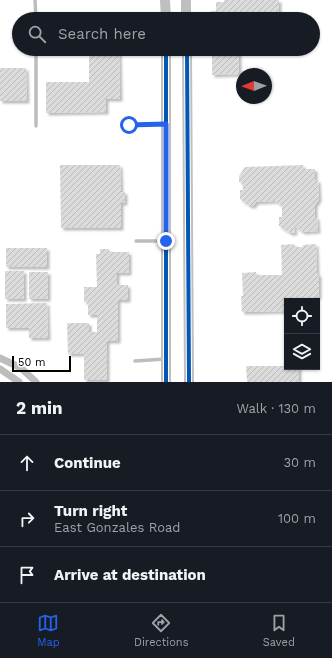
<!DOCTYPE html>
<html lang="en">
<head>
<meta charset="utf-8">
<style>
  body { margin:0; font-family:"Work Sans",sans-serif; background:#20242c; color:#f1f3f6 }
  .controls { position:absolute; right:12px; bottom:12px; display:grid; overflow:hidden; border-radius:0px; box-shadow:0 1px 3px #0004 }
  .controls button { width:36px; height:36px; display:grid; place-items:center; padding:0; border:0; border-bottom:1px solid #363941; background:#171b24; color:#f1f3f6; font:20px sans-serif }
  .compass { position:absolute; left:236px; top:68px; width:36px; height:36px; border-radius:50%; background:#171b24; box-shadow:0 1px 3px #0004; rotate:269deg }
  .scale { position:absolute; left:12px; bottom:10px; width:59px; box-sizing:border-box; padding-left:4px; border:2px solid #000; border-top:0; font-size:11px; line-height:14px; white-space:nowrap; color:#000; -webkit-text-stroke:3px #fff; paint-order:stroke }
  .stop { position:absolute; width:12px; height:12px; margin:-9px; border:3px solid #2563eb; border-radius:50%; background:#fff }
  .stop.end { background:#2563eb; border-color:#fff; box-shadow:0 1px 4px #0008 }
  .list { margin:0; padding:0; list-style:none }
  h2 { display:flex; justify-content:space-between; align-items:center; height:52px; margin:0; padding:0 16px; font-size:17px }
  h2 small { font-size:13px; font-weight:400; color:#9ea1a6 }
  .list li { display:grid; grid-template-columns:26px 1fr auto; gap:12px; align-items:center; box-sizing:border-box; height:56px; padding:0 16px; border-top:1px solid #363941 }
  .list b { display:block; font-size:15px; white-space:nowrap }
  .list p { margin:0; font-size:13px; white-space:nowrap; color:#9ea1a6 }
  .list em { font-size:13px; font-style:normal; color:#9ea1a6 }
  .icon { flex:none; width:22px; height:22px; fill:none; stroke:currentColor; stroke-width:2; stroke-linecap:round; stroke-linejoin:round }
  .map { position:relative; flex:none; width:332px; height:382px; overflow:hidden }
  .search { position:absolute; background:#171b24; box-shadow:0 1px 3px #0004; left:12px; right:12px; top:12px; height:44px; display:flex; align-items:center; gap:10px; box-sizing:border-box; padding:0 14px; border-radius:22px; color:#9ea1a6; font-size:15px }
  .sheet { height:220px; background:#171b24 }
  nav { display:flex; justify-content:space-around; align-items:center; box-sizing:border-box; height:56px; border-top:1px solid #363941; background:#171b24; font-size:11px; color:#9ea1a6 }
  nav a { display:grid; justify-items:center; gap:2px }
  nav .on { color:#2563eb }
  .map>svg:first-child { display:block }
  .building { fill:url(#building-hatch); filter:url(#shadow) }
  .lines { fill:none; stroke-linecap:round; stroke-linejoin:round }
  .service { stroke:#bdbdbd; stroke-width:3.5 }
  .minor { stroke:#bdbdbd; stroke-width:7 }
  .secondary { stroke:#bfbfbf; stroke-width:10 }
  .cycleway-casing { stroke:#fff; stroke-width:6 }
  .cycleway { stroke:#0057b8; stroke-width:4 }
  .route { stroke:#2563eb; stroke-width:5 }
</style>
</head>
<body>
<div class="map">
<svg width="332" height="382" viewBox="0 0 332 382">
  <defs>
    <pattern id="building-hatch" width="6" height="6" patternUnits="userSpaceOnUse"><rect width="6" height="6" fill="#dbdbdb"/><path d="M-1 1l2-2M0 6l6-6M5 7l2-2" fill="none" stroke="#bababa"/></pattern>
    <filter id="shadow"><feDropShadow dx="2.5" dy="2.5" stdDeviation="1" flood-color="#0004"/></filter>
  </defs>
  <rect width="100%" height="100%" fill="#fff"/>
  <path class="building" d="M 224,0 L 279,0 L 279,19 L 211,19 L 211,11 L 216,11 L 216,2 L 224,2 Z
    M 89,49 L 119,49 L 120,99 L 106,99 L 106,112 L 46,113 L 46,82 L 89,82 Z
    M 212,49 L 239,49 L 239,74 L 212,75 Z
    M 0,68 L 26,68 L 27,101 L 0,101 Z
    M 60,165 L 120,165 L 121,192 L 125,192 L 125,203 L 121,203 L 121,228 L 61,228 Z
    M 303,165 L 303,169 L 315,169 L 315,180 L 318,180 L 319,199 L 315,205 L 315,217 L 317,217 L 318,231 L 303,232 L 294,226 L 295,233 L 290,233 L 279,226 L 279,217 L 282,217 L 282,206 L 275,201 L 256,202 L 253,206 L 250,206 L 240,199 L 240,190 L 243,190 L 242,182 L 239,182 L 239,176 L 245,167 Z
    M 294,244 L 295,247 L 303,247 L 303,245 L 316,244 L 317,274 L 319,274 L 319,297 L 315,297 L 316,301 L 287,301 L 287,311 L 242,312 L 241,296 L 243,296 L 242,273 L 256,272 L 256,275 L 282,275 L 281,245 Z
    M 6,248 L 47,248 L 47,267 L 6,267 Z
    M 100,249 L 109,249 L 109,252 L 129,252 L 129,273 L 117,273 L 117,285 L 128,285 L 128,300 L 118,300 L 118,341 L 107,341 L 107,380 L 84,380 L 84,354 L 68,354 L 67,323 L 89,323 L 89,332 L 97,332 L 97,315 L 88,315 L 88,302 L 84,302 L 84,287 L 97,287 L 96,254 L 100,254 Z
    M 5,271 L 24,271 L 24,299 L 5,299 Z
    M 29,272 L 48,272 L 48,299 L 29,299 Z
    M 47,303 L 48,338 L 29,338 L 29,328 L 6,328 L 6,304 Z
    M 246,366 L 287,366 L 287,367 L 299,367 L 299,382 L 247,382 Z"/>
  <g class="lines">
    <path class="service" d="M 35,0 L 36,19
      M 36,49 L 36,126
      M 129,125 L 164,124
      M 136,241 L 165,241
      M 135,361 L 165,359"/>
    <path class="minor" d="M 0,358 L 21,368 L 36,382
      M 0,369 L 19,382"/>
    <path class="secondary" d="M 165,0 L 166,19
      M 186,0 L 186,19
      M 166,49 L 166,382
      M 187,49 L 189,382"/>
    <defs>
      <path id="cycleway" d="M 166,49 L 166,382
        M 187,49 L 189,382"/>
    </defs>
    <use href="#cycleway" class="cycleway-casing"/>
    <use href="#cycleway" class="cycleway"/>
  </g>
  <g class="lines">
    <path class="route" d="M 129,125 L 166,124 L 166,241"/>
  </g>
</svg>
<div class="controls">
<button><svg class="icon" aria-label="locate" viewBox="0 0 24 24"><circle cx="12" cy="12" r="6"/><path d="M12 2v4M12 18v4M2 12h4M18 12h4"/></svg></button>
<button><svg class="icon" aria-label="layers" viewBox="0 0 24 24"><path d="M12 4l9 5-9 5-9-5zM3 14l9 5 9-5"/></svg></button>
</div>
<svg class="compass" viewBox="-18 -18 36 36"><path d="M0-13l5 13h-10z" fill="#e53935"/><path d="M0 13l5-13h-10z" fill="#9ea1a6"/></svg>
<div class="scale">50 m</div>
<div class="stop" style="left:129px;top:125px"></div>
<div class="stop end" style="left:166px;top:241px"></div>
<div class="search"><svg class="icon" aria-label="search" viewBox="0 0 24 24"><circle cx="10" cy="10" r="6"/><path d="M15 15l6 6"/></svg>Search here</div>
</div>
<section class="sheet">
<h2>2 min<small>Walk · 130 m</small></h2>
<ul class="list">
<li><svg class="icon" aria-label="ahead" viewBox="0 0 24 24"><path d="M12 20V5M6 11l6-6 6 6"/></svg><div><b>Continue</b></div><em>30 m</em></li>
<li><svg class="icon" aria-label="right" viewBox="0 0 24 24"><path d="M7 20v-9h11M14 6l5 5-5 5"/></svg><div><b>Turn right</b><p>East Gonzales Road</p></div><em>100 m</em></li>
<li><svg class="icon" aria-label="arrive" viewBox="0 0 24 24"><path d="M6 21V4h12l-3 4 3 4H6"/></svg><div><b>Arrive at destination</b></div></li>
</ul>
</section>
<nav>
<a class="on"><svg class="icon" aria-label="map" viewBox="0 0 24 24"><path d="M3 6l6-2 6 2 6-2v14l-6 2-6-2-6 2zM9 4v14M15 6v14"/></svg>Map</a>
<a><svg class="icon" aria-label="directions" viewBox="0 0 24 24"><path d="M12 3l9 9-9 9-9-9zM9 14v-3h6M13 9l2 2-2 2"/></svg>Directions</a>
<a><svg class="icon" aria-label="saved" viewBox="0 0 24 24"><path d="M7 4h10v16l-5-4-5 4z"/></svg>Saved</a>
</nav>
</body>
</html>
